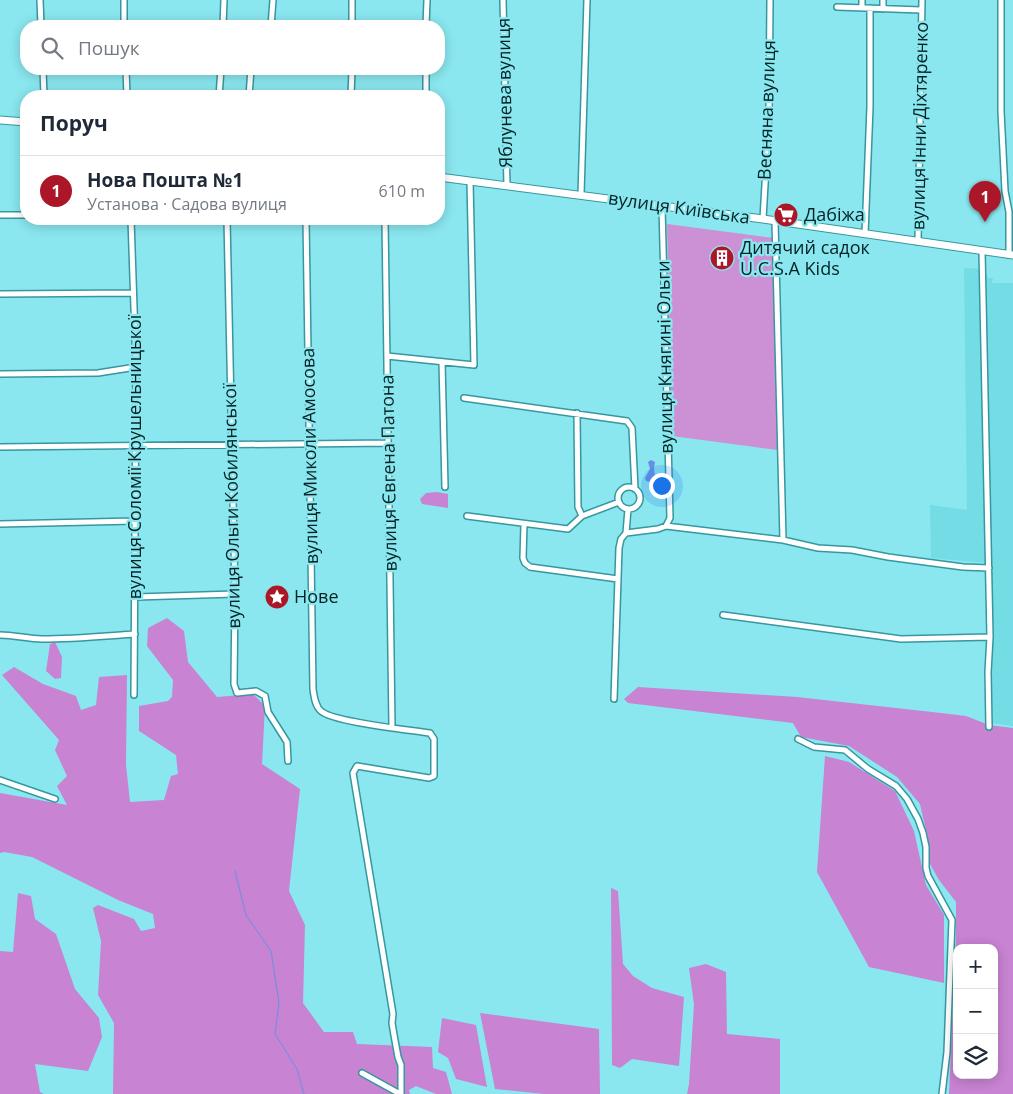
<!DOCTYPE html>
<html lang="uk">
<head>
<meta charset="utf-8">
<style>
  body { margin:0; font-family:"Open Sans",sans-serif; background:#f6f6f7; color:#1f2937 }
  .controls { position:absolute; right:15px; bottom:15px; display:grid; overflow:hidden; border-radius:10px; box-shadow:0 2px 12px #0003 }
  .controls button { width:45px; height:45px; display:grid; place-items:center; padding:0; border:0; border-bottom:1px solid #e0e1e3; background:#fff; color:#1f2937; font:25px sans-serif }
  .you { position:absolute; left:661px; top:485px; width:18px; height:18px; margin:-12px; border:4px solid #fff; border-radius:50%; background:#1a73e8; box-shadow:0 0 0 8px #1a73e833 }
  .badge { display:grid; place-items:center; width:32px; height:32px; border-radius:50%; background:#ab1729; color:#fff; font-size:16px; font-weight:700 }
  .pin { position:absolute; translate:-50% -41px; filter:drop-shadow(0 1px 2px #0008) }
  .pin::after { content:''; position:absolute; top:26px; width:18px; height:15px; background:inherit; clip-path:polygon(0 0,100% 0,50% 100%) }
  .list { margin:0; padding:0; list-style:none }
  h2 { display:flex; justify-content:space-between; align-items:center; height:65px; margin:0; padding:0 20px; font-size:21px }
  h2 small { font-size:16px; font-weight:400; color:#747a83 }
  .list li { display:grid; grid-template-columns:32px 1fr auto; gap:15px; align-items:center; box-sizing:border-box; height:70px; padding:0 20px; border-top:1px solid #e0e1e3 }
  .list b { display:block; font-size:19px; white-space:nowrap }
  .list p { margin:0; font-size:16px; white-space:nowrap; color:#747a83 }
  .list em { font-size:16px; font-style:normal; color:#747a83 }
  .icon { flex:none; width:28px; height:28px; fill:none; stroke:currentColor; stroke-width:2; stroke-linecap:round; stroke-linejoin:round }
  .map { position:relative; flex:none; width:1013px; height:1094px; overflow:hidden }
  .search { position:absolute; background:#fff; box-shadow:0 2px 12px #0003; left:20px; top:20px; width:425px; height:55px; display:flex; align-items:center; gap:12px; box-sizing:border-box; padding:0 18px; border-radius:20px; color:#747a83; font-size:19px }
  .panel { position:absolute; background:#fff; box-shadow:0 2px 12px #0003; left:20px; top:90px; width:425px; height:135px; border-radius:20px }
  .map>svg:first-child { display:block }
  .built { fill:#73dce4 }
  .green { fill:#cc90d5 }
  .forest { fill:#c883d2; fill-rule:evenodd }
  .water { fill:#6691e4 }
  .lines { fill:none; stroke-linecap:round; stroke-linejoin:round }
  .stream { stroke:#6691e4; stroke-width:1 }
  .street-casing { stroke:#36979f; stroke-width:8 }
  .secondary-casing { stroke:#36979f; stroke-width:9 }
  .street { stroke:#fff; stroke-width:5 }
  .secondary { stroke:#fff; stroke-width:7 }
  .labels { text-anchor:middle; stroke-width:4.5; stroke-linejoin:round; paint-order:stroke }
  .street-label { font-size:18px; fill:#042325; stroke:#8ae7ef }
  .poi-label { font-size:18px; fill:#042325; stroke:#8ae7ef; text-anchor:start }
</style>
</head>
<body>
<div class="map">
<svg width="1013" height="1094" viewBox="0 0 1013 1094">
  <rect width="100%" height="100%" fill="#8ae7ef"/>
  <path class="built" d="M 964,268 L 985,269 L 988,278 L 993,278 L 992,283 L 1013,283 L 1013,726 L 991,723 L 989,670 L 986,668 L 987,630 L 986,563 L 931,558 L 930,505 L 967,510 Z"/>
  <path class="green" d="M 667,224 L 774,238 L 778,450 L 672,436 Z"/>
  <path class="forest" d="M 437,492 L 448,494 L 448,508 L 422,504 L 420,499 L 426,493 Z
    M 167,618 L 184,631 L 188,662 L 217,697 L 253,694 L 265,706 L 262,764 L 300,789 L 289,891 L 305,925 L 303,1003 L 324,1032 L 353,1032 L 357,1044 L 432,1047 L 433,1068 L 446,1072 L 452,1094 L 436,1094 L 416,1086 L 409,1090 L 410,1094 L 113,1094 L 114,1023 L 98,995 L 101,941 L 93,908 L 98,905 L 134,919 L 141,931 L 155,928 L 153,914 L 118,900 L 32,857 L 4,852 L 0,853 L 0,793 L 67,805 L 57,786 L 67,776 L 55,750 L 59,740 L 2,675 L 14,667 L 43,684 L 76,696 L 81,710 L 96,705 L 99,677 L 127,675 L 126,765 L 130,802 L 164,800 L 171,776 L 178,774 L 176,755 L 139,731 L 139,706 L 168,701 L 172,697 L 173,680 L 147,646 L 148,628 Z
    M 55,642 L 62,657 L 61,678 L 55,679 L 46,671 L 50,644 Z
    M 638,687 L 797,697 L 941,713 L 966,716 L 989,725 L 1013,728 L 1013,1094 L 949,1094 L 956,940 L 956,902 L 939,880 L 930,864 L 927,835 L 920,804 L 897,777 L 849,746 L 801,737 L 793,723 L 628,703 L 624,699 ZM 957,948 L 994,948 L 994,1075 L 957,1075 Z
    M 825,756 L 849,762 L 895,791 L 914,831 L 926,885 L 944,915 L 944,983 L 869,967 L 817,872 Z
    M 611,888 L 618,891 L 623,964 L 633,976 L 652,988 L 684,997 L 679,1066 L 632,1059 L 620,1068 L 612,1065 Z
    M 18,893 L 31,896 L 35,919 L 56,934 L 75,989 L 99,1018 L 102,1037 L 88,1071 L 35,1064 L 40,1092 L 44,1094 L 0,1094 L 0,951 L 13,952 Z
    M 706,964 L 726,972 L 727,1034 L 780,1039 L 780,1094 L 687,1094 L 689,1084 L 694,1004 L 689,968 Z
    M 480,1013 L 599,1029 L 600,1094 L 544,1094 L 495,1089 Z
    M 442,1018 L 476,1025 L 487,1087 L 456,1079 L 448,1058 L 438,1052 Z"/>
  <path class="water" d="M 651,460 L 655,462 L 654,468 L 655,477 L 651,482 L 646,481 L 645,478 L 650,469 L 648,462 Z"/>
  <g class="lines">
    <path class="stream" d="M 235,871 L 246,915 L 271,951 L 279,1003 L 275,1034 L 297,1069 L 304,1094"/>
    <defs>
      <path id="street" d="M 40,0 L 41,26
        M 124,0 L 124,26
        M 503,0 L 507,186
        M 862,0 L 862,8
        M 1001,0 L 1001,111 L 1005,191 L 1009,212 L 1009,255
        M 837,7 L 921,10
        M 883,9 L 883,0
        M 223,26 L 224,0
        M 271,26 L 273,0
        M 352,26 L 352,0
        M 426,26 L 427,0
        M 43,69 L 44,96
        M 126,69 L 127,96
        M 219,96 L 221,69
        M 249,96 L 251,69
        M 351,96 L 352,69
        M 426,96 L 426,69
        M 581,194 L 587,0
        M 0,215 L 26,215
        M 131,219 L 136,367 L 134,695
        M 227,219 L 235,594 L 234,684 L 237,693 L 256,691 L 265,696 L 268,712 L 287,742 L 288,761
        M 306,219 L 313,689 C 314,696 315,706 321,711 C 332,722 411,730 430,733 L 434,739 L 434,776 L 429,778 L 357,766 L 353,773 L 393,1014 L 392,1023 L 394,1035 L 398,1057 L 401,1065 L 401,1094
        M 385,219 L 392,727
        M 763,219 L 769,115 L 770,0
        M 775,221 L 783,540
        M 865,234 L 870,107 L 870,8
        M 918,242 L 922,0
        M 982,251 L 990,637 L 988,672 L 989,727
        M 0,294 L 133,293
        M 387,356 L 474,365 L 470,181
        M 442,362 L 445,487
        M 0,374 L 98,373 L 136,367
        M 464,398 L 627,421 L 632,428 L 635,489
        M 577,413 L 578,507 L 582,516
        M 0,447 L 388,443
        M618 498a11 11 0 1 1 22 0a11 11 0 1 1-22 0Z
        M 467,516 L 568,529 L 582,516 L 619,502
        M 0,524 L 135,521
        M 524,524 L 523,558 L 525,563 L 530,567 L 618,579
        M 666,526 L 783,540 L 818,548 L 852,550 L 888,557 L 963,567 L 989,568
        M 626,533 L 658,529 L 666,526 L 670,518 L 662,207
        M 136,597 L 235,594
        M 723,615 L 901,639 L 990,637
        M 0,635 C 15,635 28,639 42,639 C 73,639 105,636 135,634
        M 614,699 L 619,548 L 621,539 L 626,533 L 628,509
        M 798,739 L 814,747 L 845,750 L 868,769 L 896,786 L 907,799 L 918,819 L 923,833 L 926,847 L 926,868 L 928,876 L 952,920 L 947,1052 L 942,1094
        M 0,780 L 55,799
        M 362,1073 L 400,1094"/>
      <path id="secondary" d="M 0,120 L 26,122
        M 439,177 L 763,219 L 1013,255"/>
    </defs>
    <use href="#street" class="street-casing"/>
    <use href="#secondary" class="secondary-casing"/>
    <use href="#street" class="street"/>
    <use href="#secondary" class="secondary"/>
  </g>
  <defs>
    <symbol id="supermarket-disc" viewBox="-11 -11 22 22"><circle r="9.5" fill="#ab1729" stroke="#8ae7ef"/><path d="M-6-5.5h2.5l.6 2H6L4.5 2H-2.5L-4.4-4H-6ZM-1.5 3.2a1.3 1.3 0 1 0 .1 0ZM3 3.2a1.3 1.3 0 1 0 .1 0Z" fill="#fff"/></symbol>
    <symbol id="building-disc" viewBox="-11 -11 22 22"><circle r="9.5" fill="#ab1729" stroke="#8ae7ef"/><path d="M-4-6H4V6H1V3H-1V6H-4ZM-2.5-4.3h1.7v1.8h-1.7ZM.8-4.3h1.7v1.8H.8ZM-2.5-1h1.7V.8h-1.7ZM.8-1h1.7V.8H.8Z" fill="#fff"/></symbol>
    <symbol id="sight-disc" viewBox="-11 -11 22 22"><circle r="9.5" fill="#ab1729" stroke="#8ae7ef"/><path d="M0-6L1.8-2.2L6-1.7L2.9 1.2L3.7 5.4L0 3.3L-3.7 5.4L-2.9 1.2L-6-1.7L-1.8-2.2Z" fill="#fff"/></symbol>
  </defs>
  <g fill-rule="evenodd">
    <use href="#supermarket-disc" x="772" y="201" width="28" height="28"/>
    <use href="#building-disc" x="708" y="244" width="28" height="28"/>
    <use href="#sight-disc" x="263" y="583" width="28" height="28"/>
  </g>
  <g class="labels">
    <g class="street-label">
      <text transform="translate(505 93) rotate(-91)" y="6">Яблунева вулиця</text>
      <text transform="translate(767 110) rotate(-88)" y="6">Весняна вулиця</text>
      <text transform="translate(920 126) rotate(-89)" y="6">вулиця Інни Діхтяренко</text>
      <text transform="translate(679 208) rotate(8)" y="6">вулиця Київська</text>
      <text transform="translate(665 357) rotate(-91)" y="6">вулиця Княгині Ольги</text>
      <text transform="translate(310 456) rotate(-91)" y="6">вулиця Миколи Амосова</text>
      <text transform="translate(135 457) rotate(-90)" y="6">вулиця Соломії Крушельницької</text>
      <text transform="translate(389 473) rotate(-91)" y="6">вулиця Євгена Патона</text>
      <text transform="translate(232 506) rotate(-91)" y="6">вулиця Ольги Кобилянської</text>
    </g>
    <g class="poi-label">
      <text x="804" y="221">Дабіжа</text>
      <text x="740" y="254">Дитячий садок<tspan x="740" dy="21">U.C.S.A Kids</tspan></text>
      <text x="294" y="603">Нове</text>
    </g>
  </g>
</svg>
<div class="controls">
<button>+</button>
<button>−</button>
<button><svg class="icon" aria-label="layers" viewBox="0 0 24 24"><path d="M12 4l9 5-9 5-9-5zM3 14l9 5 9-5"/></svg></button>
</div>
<div class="you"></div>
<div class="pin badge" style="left:985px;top:222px">1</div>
<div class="search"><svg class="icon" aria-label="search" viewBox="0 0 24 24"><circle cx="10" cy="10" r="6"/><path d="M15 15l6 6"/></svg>Пошук</div>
<section class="panel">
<h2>Поруч<small></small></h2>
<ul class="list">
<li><span class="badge">1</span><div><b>Нова Пошта №1</b><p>Установа · Садова вулиця</p></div><em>610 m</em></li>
</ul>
</section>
</div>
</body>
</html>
